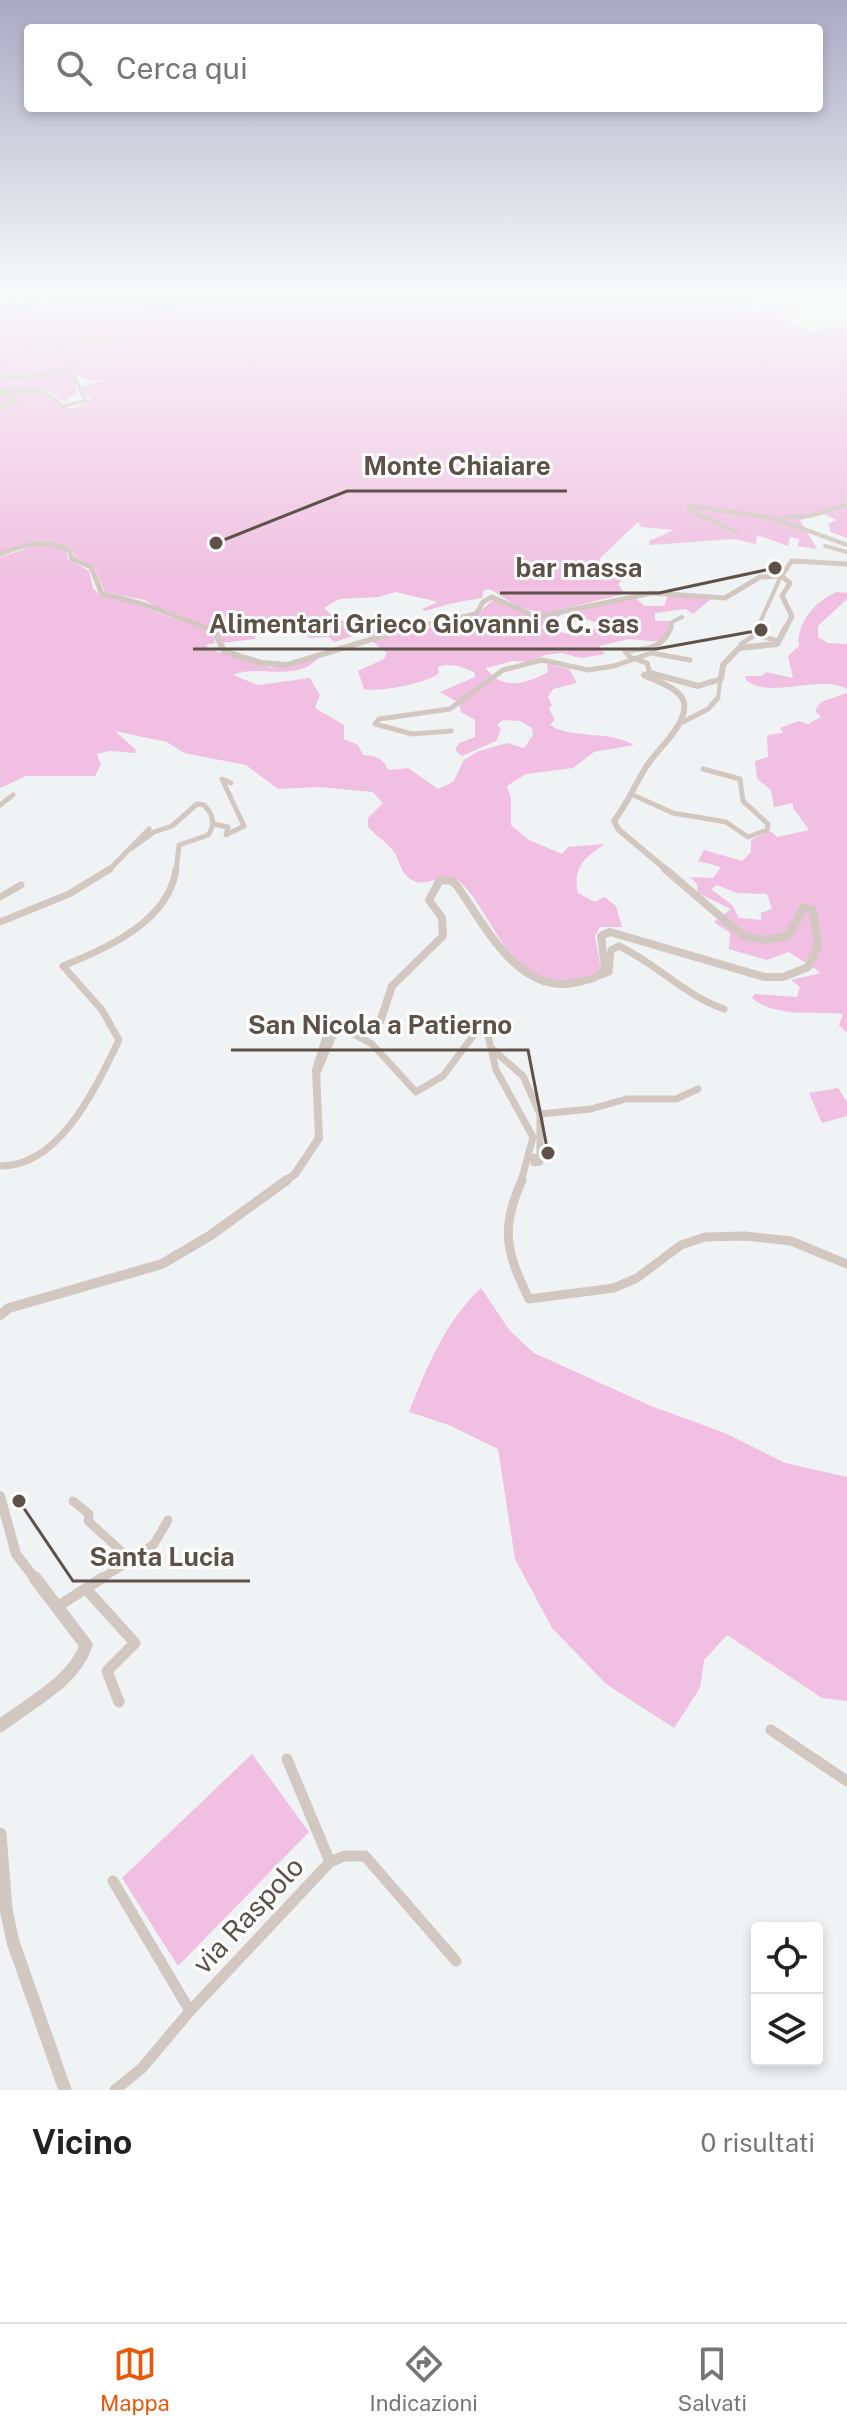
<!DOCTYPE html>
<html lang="it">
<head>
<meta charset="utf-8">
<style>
  body { margin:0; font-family:"Public Sans",sans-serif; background:#f2f2f2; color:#222 }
  .controls { position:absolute; right:24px; bottom:24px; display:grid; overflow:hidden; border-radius:8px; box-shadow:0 4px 12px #0003 }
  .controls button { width:72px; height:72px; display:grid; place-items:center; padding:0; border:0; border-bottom:2px solid #e0e0e0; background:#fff; color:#222; font:40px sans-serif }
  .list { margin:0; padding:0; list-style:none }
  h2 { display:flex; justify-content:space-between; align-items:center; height:104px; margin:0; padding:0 32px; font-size:34px }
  h2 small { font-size:26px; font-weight:400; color:#767676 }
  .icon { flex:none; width:44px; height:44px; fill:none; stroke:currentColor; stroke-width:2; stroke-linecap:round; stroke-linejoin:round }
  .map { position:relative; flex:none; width:847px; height:2090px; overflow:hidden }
  .search { position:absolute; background:#fff; box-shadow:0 4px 12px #0003; left:24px; right:24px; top:24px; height:88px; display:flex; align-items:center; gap:20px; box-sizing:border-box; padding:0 28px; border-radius:8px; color:#767676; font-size:30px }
  .sheet { height:232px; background:#fff }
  nav { display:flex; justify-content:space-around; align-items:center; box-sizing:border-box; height:112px; border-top:2px solid #e0e0e0; background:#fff; font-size:22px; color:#767676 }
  nav a { display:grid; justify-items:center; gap:4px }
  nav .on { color:#ea580c }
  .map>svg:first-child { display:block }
  .green { fill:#f0bfe1; fill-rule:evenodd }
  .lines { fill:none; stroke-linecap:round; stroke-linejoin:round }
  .pedestrian { stroke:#d2c8c1; stroke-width:4 }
  .minor-far5 { stroke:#d2c8c1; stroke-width:3 }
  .minor-far4 { stroke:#d2c8c1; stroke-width:4 }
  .minor-far3 { stroke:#d2c8c1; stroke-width:5 }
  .minor-far2 { stroke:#d2c8c1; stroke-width:7 }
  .minor-far1 { stroke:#d2c8c1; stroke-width:9 }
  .minor { stroke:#d2c8c1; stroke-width:11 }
  .tertiary-far5 { stroke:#d2c8c1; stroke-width:4 }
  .tertiary-far4 { stroke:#d2c8c1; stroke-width:5 }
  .tertiary-far3 { stroke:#d2c8c1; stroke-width:6 }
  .tertiary-far2 { stroke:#d2c8c1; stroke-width:8 }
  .tertiary-far1 { stroke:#d2c8c1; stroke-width:10 }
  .tertiary { stroke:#d2c8c1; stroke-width:13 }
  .labels { text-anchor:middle; stroke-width:6; stroke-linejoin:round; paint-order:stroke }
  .near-street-label { font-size:28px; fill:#5e5148; stroke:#fff }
  .leader { fill:none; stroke:#5e5148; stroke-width:3 }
  .callout-dot { fill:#5e5148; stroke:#fff; stroke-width:3 }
  .callout-label { font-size:26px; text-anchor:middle; font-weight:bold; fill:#5e5148; stroke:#fff; stroke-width:6; stroke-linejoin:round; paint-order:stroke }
</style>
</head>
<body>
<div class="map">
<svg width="847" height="2090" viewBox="0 0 847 2090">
  <rect width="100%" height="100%" fill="#f0f3f3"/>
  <path class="green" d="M 56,293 L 706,293 L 701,295 L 705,297 L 722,293 L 780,293 L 754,300 L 753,305 L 733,308 L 753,311 L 793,306 L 802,314 L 778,317 L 813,333 L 833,326 L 847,326 L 847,538 L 831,532 L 828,524 L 836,520 L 824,514 L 800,520 L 817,549 L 798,546 L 799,539 L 790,537 L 788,546 L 757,535 L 756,544 L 734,539 L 650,545 L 649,541 L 674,530 L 641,527 L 638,522 L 601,557 L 593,575 L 629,574 L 618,584 L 625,594 L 545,613 L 520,608 L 490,589 L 484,590 L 482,598 C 463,601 446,604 426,611 L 422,609 L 438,602 L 396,592 L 378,597 L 339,599 L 324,608 C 346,630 362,619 386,634 L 372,638 L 364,633 L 334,642 L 329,637 L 310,638 L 289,626 L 256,632 L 255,639 L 222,643 L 215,629 L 164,612 L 145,600 L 105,592 L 94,567 L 75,557 L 71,548 C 44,536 26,543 0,553 L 0,406 L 21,401 L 5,392 C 15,389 35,388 45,392 C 62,400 64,419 91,400 L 79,388 L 105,380 L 90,381 L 73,374 L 77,392 L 64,402 L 46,390 L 5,389 L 2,394 L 16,400 L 0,405 L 0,308 L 23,295 L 38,297 Z
    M 41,544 L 66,549 L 68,559 L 89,571 L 93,588 L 101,596 L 141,602 L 155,612 L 212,632 L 215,643 L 206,645 L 209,649 L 271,668 L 319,657 C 297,684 259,663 233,675 L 258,685 L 310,678 L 320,695 L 315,708 L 344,725 L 344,739 L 358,745 L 363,755 C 375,756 383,757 388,770 L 408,768 L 438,789 L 453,782 L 464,760 L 479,751 L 507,743 L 524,748 L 533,735 L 532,728 L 520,721 L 503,720 L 497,725 L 501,729 L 496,741 L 462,756 L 455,750 L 459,743 L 475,737 L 475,720 L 461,712 L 459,703 L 440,692 L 475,677 L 474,672 C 462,667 451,662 438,667 L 439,673 C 431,682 378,693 364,689 L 358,671 L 384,659 L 387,653 L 372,641 L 475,616 L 494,599 L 524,614 L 565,613 L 540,627 L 573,635 L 593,631 L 597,623 L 586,619 L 570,623 L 571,617 L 584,608 L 634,597 L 645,606 L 664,606 L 668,596 L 711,599 L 693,614 L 686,609 L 655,613 L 655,621 L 670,621 L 671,624 L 661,642 L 629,639 L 599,646 L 605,654 L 581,658 L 561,653 L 545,655 L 528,662 L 513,661 L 486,668 C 500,691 528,684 548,672 L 547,664 L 569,669 L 577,683 L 553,689 L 548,697 L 552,705 L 549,709 L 555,720 L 550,725 C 569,739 609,730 634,745 L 594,752 L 573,768 L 526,774 L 507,786 L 511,798 L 511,825 L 529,840 L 562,854 L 568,847 L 605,844 C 585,857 572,868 578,893 L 595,902 L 604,897 L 616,906 L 622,927 L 600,927 L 595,936 L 601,970 C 593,978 585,978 573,980 C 510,991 496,917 461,883 C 446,868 430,888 414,881 C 400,874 401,863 394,852 C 387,842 376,836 368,827 L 368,818 L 383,803 L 373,792 L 318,787 L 278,789 L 246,765 L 184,753 L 167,742 L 115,731 L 136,750 L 135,753 L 109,751 L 97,754 L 101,765 L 95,776 L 26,776 L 0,788 L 0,557 Z
    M 837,592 L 847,593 L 847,599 L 818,626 L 818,637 L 828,643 L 847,644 L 847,689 C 818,674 770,700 746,680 L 745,676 L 762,676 L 766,672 L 793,678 L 788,656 L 799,646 C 796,623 816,600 837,592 Z
    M 847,693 L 847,1033 L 839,1025 L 843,1014 C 813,1011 776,1018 752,998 L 755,994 L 797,997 L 800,987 L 791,980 L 821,973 L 789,952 L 767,960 L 729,949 L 730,933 L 714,922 L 731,909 L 698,893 L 697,884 L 690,877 L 713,878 L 721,867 L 698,861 L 704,850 L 742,861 L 751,852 L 751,840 L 770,831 L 777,837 L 809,830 L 793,808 L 793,803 L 774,807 L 771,790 L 757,779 L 755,761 L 768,757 L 767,735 L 783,733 L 780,728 L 799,721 L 808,724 L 821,717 L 815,711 L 821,702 ZM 717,885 L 737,893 L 767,894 L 772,909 L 761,913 L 761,920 L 739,918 L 732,905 L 711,889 Z
    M 838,1088 L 847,1102 L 847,1116 L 822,1123 L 809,1093 Z
    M 481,1288 L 510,1331 L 534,1353 L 651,1406 L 725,1433 L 785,1463 L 847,1477 L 847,1701 L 822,1698 L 727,1635 L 704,1660 L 700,1688 L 674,1728 L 606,1684 L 552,1628 L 515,1559 L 498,1449 L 449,1425 L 409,1412 C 427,1367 445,1322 481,1288 Z
    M 252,1754 L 309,1832 L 178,1966 L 122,1878 Z"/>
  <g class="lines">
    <path class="pedestrian" d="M 718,698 L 720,681"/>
    <path class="minor-far5" d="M 0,308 L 26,293
      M 0,318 L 53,293
      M 0,361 C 53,332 113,324 170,305 L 170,311 L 160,319 L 152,318 L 143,328 L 121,331 L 125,336 L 58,346 L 73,369"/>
    <path class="minor-far4" d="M 785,517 L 810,516 L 847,505
      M 738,533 L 689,510 L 689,506 L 774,518 L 847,545
      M 825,546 L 847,552
      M 671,629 L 672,622 L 682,617
      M 757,629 L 781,576"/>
    <path class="minor-far3" d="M 755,635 L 779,641
      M 741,644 L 755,635 L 758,627
      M 631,658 L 625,651 C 645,649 664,649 671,627
      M 632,658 L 647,663 L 650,673
      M 679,724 L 708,709 L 718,698
      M 451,731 L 412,734 L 375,724 L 379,719 L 450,709 L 503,670 L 542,660 L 588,670 L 614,666 L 651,653 L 690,660
      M 633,795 L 673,813 L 726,822 L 748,837 L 767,830 L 768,824 L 743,801 L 740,779 L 703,769
      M 0,805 L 13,795
      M 214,824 L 228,827 L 226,835 L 244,826 L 222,779 L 231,783
      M 132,848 L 154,832 L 172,826 L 197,804 L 204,805 C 213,814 216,824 208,835 L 179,845 L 176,871
      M 108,871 L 149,829"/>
    <path class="minor-far2" d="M 0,897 L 21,885
      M 0,922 L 69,894 L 110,869
      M 601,975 L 609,972 L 611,950 L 619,946 C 657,964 684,995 724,1009
      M 491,1048 L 523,1076 L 540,1114 L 591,1109 L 626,1099 L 676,1099 L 698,1089
      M 317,1073 L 334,1033 L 344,1029 L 372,1044 L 416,1092 L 443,1076 L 476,1032 L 487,1031 L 496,1070 L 533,1137 L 521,1182
      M 534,1157 L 534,1163 L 540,1162 L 540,1114
      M 0,1166 C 60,1167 96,1087 119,1040 L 102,1010 L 63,966 C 106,948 169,922 176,869"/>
    <path class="minor-far1" d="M 522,1180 C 500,1228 506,1252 529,1299 L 614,1288 L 637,1278 L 681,1245 L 705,1237 L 745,1236 L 791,1241 L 847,1264
      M 73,1501 L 89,1514 L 88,1521 L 131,1560 L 99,1580
      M 131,1560 L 154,1544 L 168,1520"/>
    <path class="minor" d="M 87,1590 L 135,1643 L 107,1671 L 119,1702
      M 57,1607 L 102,1578
      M 771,1730 L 847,1781
      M 330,1862 L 344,1856 L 365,1856 L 456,1961
      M 113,1881 L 190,2011
      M 115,2090 L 142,2068 L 190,2011 L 330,1862 L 287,1759"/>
    <path class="tertiary-far5" d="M 0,378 L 43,375 L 70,368 L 86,401 L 63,406 L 43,391 L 3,390
      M 0,406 L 18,401 L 1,392"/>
    <path class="tertiary-far4" d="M 0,554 C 24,545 45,538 69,550 L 72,559 L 91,567 L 102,594 C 143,601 171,616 210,629
      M 781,576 L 792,561 L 847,564
      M 781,576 L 790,583 L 782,596 L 792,616 L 785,629
      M 405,629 L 476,614 L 483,602 L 492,597 L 530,614 L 546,615 L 652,593 L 725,598 L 760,577 L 781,576"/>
    <path class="tertiary-far3" d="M 204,627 L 214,631 L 224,651 L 261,663 L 287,665 L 412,627
      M 668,871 L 619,830 L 614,821 C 628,803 634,786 646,767 C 656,750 688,725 684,703 C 681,688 656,681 644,675 L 650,673 L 698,686 L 721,679 L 723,665 L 739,648 L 777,644 L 786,627"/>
    <path class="tertiary-far2" d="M 284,1182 L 295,1174 L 319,1138 L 316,1070 L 328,1032 L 337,1024 L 366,1027 L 380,1022 L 392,986 L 443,936 L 442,918 L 429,900 L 440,880 L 452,881 L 457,886 C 485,925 519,997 578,982 C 588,980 598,978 605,969 L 601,936 L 610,932 L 764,977 L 783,977 L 808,967 L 818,946 L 813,910 L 804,907 L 787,937 L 761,940 L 742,935 L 665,869"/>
    <path class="tertiary-far1" d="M 0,1315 L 9,1308 L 162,1264 L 211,1235 L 287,1180
      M 0,1496 L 16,1554 L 36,1580"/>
    <path class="tertiary" d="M 0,1726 C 29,1703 74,1682 86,1645 L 35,1578
      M 0,1834 L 6,1909 L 13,1942 L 65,2090"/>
  </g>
  <linearGradient id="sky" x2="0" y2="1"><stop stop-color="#aaa9c3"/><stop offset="0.5" stop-color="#f8fafa"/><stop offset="1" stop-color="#f8fafa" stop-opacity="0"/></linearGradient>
  <rect width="847" height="585" fill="url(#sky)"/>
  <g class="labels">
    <g class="near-street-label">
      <text transform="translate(248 1915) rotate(-47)" y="10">via Raspolo</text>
    </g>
  </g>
  <path class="leader" d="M216 543L347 491H567M775 568L659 593H500M761 630L656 649H193M548 1153L528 1050H231M19 1501L73 1581H250"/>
  <g class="callout-dot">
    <circle cx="216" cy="543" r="8"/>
    <circle cx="775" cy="568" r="8"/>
    <circle cx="761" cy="630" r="8"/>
    <circle cx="548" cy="1153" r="8"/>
    <circle cx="19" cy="1501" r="8"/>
  </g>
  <g class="callout-label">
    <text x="457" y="475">Monte Chiaiare</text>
    <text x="579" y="577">bar massa</text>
    <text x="424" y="633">Alimentari Grieco Giovanni e C. sas</text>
    <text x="380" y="1034">San Nicola a Patierno</text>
    <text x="162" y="1566">Santa Lucia</text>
  </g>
</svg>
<div class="controls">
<button><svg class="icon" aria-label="locate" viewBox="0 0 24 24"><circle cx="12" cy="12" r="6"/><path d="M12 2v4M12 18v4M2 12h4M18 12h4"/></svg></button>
<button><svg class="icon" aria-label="layers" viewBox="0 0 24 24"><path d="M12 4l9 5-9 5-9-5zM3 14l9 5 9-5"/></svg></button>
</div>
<div class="search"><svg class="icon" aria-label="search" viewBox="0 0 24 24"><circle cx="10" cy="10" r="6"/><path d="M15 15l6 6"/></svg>Cerca qui</div>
</div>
<section class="sheet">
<h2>Vicino<small>0 risultati</small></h2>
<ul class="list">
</ul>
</section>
<nav>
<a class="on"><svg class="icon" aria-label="map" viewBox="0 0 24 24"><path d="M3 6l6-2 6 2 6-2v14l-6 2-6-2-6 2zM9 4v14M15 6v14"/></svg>Mappa</a>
<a><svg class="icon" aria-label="directions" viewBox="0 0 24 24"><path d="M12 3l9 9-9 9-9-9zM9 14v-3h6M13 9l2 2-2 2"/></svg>Indicazioni</a>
<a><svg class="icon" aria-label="saved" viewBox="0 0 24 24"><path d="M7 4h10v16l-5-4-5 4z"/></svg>Salvati</a>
</nav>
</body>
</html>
